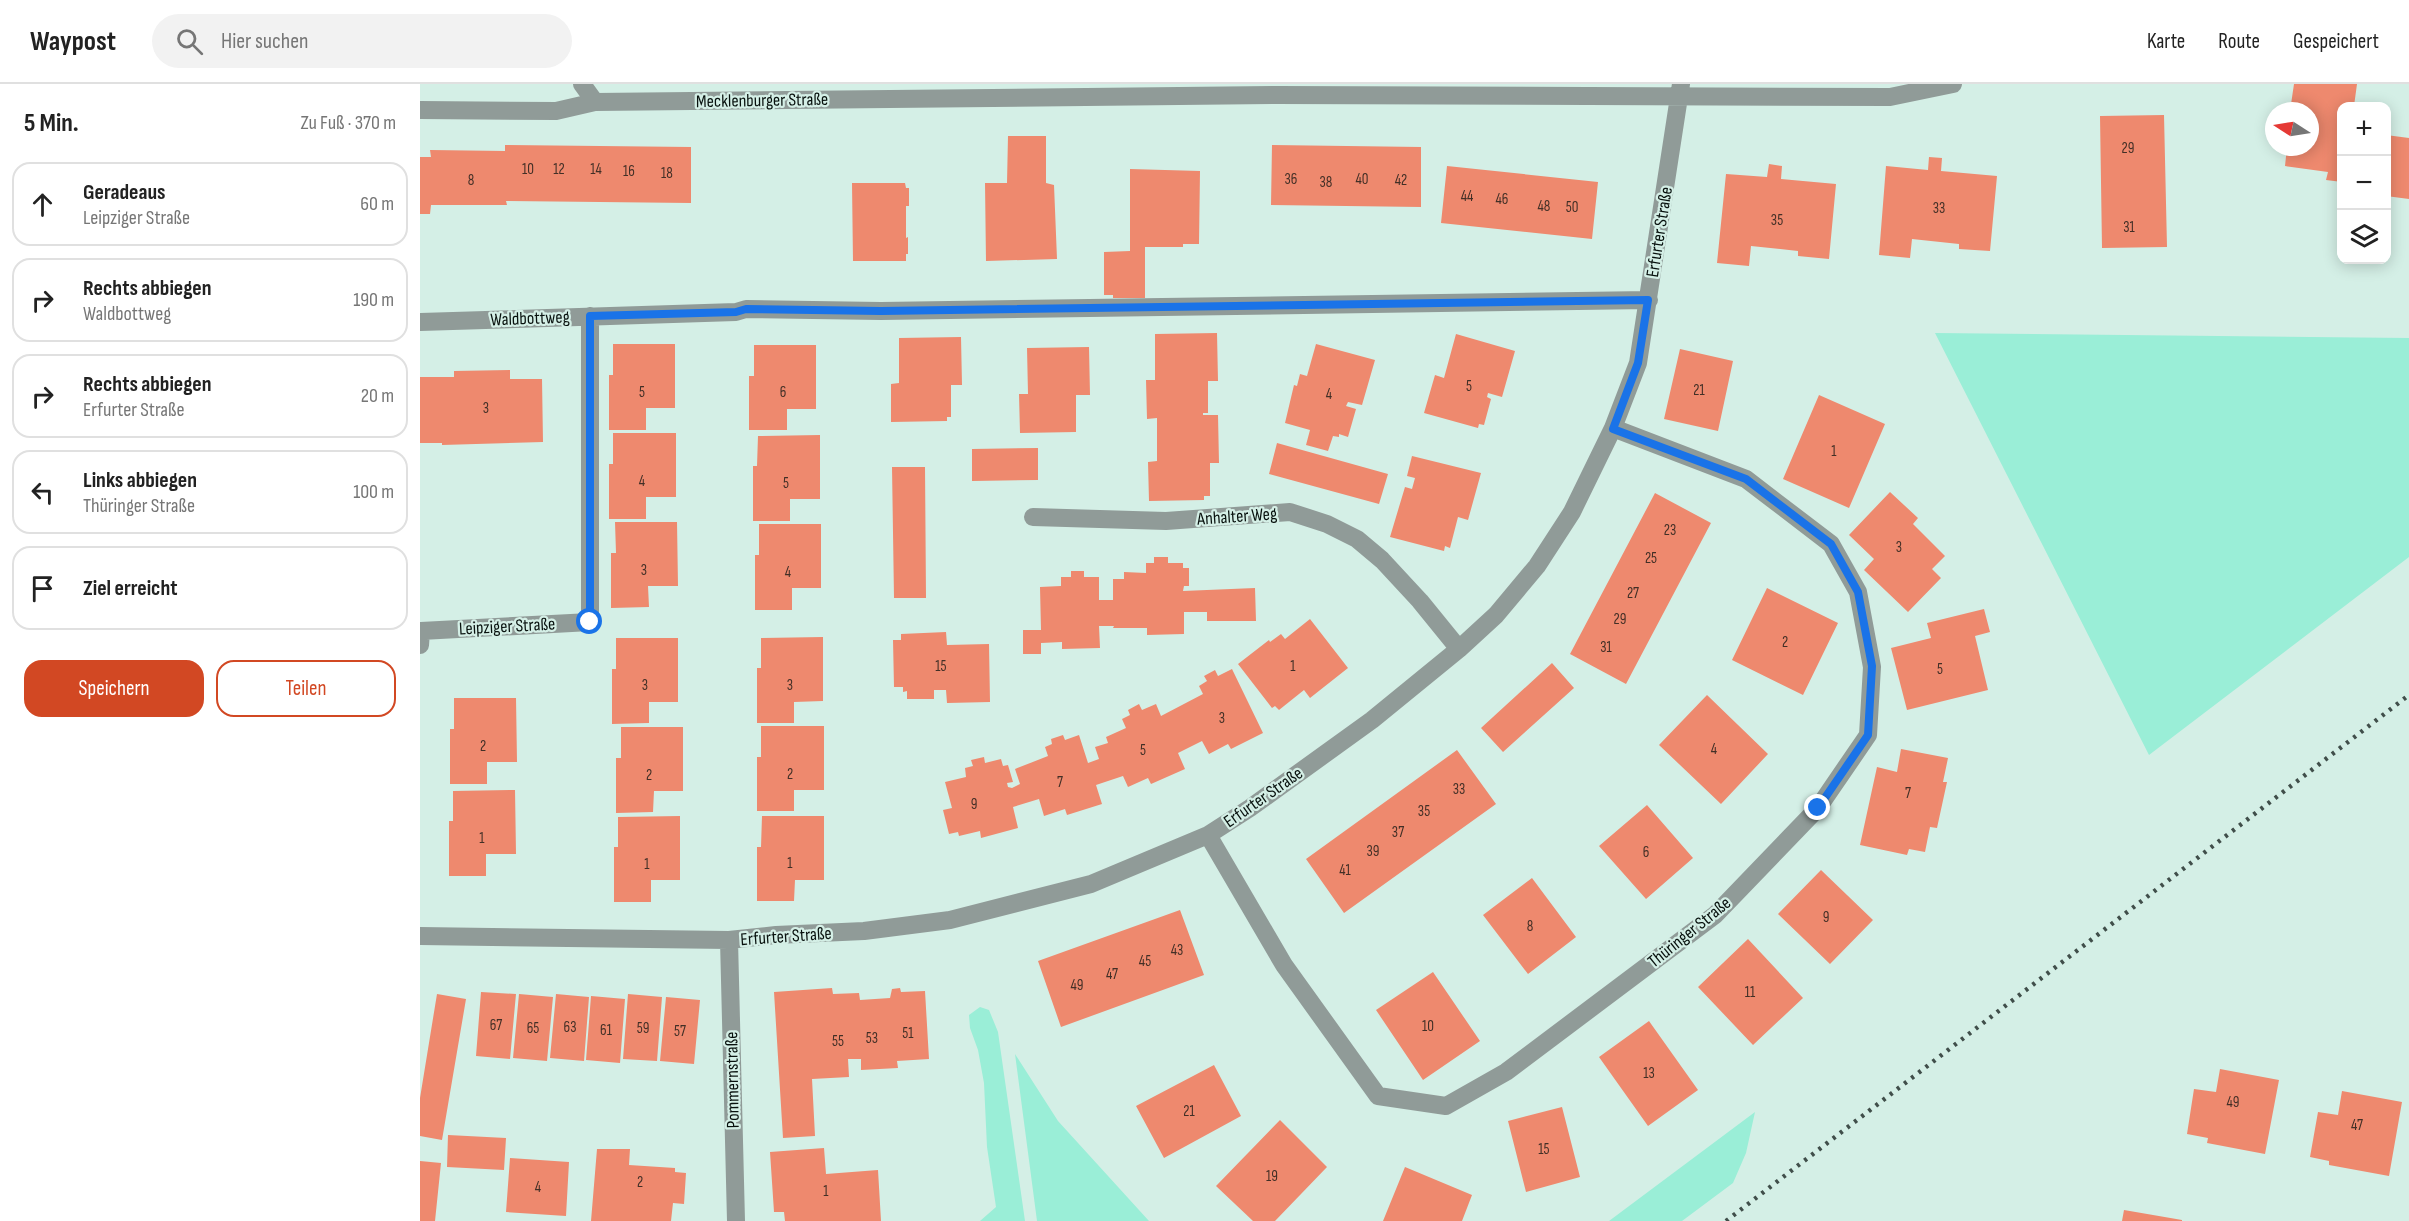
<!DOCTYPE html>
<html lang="de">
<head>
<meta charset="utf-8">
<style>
  body { margin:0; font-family:"Sofia Sans Condensed",sans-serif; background:#f2f2f2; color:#222 }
  .controls { position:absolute; right:18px; top:18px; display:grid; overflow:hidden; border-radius:12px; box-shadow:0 3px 15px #0003 }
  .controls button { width:54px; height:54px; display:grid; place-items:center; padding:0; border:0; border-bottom:2px solid #e0e0e0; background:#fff; color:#222; font:30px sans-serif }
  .compass { position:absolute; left:1845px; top:18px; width:54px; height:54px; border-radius:50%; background:#fff; box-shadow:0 3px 15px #0003; rotate:282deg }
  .stop { position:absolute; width:18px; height:18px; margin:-14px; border:4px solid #1a73e8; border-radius:50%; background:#fff }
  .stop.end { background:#1a73e8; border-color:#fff; box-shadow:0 2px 6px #0008 }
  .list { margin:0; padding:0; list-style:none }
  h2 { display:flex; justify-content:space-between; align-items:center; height:78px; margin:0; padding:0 24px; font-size:26px }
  h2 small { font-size:20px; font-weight:400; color:#767676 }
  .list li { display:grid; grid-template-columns:39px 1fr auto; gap:18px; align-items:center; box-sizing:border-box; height:84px; margin:0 12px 12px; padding:0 12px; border:2px solid #e0e0e0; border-radius:18px }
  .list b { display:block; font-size:22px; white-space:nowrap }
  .list p { margin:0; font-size:20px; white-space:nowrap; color:#767676 }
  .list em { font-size:20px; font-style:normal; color:#767676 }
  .actions { display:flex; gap:12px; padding:18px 24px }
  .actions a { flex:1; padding:14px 0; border:2px solid #d24823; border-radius:18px; text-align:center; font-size:21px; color:#d24823 }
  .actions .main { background:#d24823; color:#fff }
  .icon { flex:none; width:33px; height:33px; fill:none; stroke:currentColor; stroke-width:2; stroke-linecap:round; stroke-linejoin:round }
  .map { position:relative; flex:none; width:1989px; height:1137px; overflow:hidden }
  header { display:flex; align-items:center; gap:36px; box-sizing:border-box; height:84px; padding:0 30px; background:#fff; border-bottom:2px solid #e0e0e0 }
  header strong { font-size:28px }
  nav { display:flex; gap:33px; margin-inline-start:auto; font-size:21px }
  .search { width:420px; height:54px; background:#f2f2f2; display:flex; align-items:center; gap:15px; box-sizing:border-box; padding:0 21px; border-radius:33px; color:#767676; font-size:22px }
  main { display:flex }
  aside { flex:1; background:#fff }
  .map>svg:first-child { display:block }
  .green { fill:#9aeed7 }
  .building { fill:#ee896e }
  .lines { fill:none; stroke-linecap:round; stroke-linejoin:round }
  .minor { stroke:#909b98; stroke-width:18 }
  .rail { stroke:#404e4a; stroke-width:4.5; stroke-dasharray:3 6; stroke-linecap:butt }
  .route { stroke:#1a73e8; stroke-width:8 }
  .labels { text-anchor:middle; stroke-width:4.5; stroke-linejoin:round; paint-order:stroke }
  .number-label { font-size:15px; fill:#422f26 }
  .street-label { font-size:18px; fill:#08110e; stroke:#d4efe6 }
</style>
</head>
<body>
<header>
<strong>Waypost</strong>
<div class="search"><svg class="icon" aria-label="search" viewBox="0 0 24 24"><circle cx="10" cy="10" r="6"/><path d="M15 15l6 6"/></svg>Hier suchen</div>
<nav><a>Karte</a><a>Route</a><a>Gespeichert</a></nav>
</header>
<main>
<aside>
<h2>5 Min.<small>Zu Fuß · 370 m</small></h2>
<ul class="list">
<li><svg class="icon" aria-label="ahead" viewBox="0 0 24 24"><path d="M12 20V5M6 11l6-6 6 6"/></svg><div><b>Geradeaus</b><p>Leipziger Straße</p></div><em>60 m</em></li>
<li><svg class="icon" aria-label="right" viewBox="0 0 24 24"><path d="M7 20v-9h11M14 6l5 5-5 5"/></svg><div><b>Rechts abbiegen</b><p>Waldbottweg</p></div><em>190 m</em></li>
<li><svg class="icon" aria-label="right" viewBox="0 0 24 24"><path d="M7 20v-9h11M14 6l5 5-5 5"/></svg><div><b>Rechts abbiegen</b><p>Erfurter Straße</p></div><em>20 m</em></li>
<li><svg class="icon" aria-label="left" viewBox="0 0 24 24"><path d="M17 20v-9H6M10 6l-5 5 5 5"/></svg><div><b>Links abbiegen</b><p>Thüringer Straße</p></div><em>100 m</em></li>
<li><svg class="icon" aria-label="arrive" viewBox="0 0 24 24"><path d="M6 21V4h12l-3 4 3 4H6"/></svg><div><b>Ziel erreicht</b></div></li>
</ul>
<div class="actions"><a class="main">Speichern</a><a>Teilen</a></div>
</aside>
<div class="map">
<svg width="1989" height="1137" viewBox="0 0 1989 1137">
  <rect width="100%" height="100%" fill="#d4efe6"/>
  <path class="green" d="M 1515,249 L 1989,254 L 1989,473 L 1729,671 Z
    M 560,923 L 569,926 L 578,948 L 605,1137 L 560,1137 L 576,1123 L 567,1063 L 564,999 L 558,966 L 550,944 L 549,931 Z
    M 595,970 L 638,1037 L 729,1137 L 617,1137 Z
    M 1335,1028 L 1326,1069 L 1313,1099 L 1262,1137 L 1189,1137 Z"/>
  <path class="building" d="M 1874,0 L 1937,0 L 1934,22 L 1922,22 L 1922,98 L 1906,96 L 1908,88 L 1865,82 L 1867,63 L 1890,63 L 1890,27 L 1870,27 Z
    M 1744,31 L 1747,163 L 1682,164 L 1680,32 Z
    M 1966,51 L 1989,54 L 1989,115 L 1966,112 Z
    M 588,52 L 626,52 L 626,99 L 634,101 L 637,175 L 566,177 L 565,99 L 587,99 Z
    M 85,61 L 271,63 L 271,119 L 86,117 L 87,121 L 11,121 L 10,130 L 0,130 L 0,73 L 11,73 L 10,66 L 85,67 Z
    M 852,61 L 1001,63 L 1001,123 L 851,121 Z
    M 1509,73 L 1522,74 L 1521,87 L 1577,92 L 1570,167 L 1539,165 L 1539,160 L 1492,155 L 1490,174 L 1459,171 L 1466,82 L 1508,86 Z
    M 1349,80 L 1362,82 L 1361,95 L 1416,100 L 1409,175 L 1378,172 L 1378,167 L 1331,162 L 1329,182 L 1297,179 L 1306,90 L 1347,93 Z
    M 1027,82 L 1178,98 L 1172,155 L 1021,139 Z
    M 710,85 L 780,87 L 779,160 L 763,160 L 763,163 L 725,163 L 725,214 L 693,214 L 693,211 L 684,211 L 684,168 L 710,167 Z
    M 432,99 L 485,99 L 486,104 L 489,104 L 489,122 L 486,122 L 486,154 L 488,153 L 488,170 L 486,170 L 486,177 L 433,177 Z
    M 797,249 L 798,297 L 788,297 L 788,329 L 783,329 L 783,331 L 798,331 L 799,379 L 790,379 L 790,412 L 784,412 L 784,416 L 729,417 L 728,378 L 737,377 L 737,334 L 727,335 L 726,296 L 735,296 L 735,250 Z
    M 1036,250 L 1095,267 L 1082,313 L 1068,309 L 1067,313 L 1071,315 L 1064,341 L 1059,340 L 1058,344 L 1004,329 L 1015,291 L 1024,294 Z
    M 541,253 L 542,301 L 531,301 L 531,333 L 527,333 L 527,337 L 471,338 L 471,300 L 479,299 L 479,254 Z
    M 193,260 L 255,260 L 255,324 L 226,324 L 226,346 L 189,346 L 189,291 L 193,291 Z
    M 896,260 L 955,276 L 942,321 L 928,318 L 926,322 L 936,325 L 928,353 L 919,350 L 919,353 L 913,352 L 908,367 L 886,361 L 890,346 L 865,339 L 874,301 L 877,302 L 880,290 L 887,292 Z
    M 334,261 L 396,261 L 396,325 L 367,325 L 367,346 L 329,346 L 329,292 L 334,292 Z
    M 669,263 L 670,311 L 656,311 L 656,348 L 600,349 L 599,310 L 608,310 L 607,264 Z
    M 1260,265 L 1313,277 L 1298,347 L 1244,335 Z
    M 90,286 L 90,295 L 122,295 L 123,358 L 22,361 L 22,359 L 0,359 L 0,293 L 34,293 L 34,287 Z
    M 1399,311 L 1465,340 L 1429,424 L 1363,395 Z
    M 193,349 L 256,349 L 256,413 L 226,413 L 226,435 L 189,435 L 189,380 L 193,380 Z
    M 400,351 L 400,415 L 370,415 L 370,437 L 333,437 L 333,382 L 337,382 L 338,352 Z
    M 857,359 L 968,390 L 959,420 L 849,390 Z
    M 618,364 L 618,396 L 552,397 L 552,365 Z
    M 992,372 L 1061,389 L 1048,436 L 1038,433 L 1030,464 L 1025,462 L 1024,467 L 970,453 L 985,403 L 992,405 L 995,394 L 987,392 Z
    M 472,383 L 505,383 L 506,514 L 474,514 Z
    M 1470,408 L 1498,434 L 1493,440 L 1525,472 L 1512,485 L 1521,494 L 1488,528 L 1444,486 L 1454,475 L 1429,451 Z
    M 1235,409 L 1291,439 L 1206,600 L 1150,570 Z
    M 195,438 L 257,438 L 258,502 L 228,502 L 229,523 L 191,524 L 191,469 L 196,469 Z
    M 339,440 L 401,440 L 401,504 L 372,504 L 372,526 L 335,526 L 335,471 L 339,471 Z
    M 734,473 L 748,473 L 748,479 L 763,479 L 763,484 L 769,484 L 769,502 L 764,502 L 763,507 L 835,504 L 836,537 L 787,537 L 787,528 L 764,528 L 764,550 L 727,551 L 727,544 L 693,544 L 694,542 L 679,542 L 680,564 L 642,565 L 642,558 L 621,559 L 621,570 L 603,570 L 603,546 L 621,546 L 620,503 L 641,502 L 641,493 L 651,493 L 651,487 L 664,487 L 664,493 L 679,493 L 679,516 L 693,516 L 693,495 L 704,495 L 704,488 L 726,489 L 726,479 L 734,479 Z
    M 1347,504 L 1418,539 L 1383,611 L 1312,576 Z
    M 1564,525 L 1570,548 L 1555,552 L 1568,606 L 1487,626 L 1471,564 L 1511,554 L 1507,539 Z
    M 890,535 L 928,584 L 890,614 L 884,606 L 859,626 L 855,622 L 852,624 L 818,580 L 849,556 L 850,558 L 861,550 L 865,555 Z
    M 526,548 L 527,561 L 569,560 L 570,618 L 527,619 L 526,606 L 514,606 L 514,615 L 487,615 L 487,607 L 483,608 L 483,603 L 474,603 L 473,556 L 481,556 L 481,550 Z
    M 403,553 L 403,617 L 374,618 L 374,639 L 337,639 L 337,584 L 341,584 L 341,554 Z
    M 196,554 L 258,554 L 258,618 L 229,618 L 229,639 L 192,640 L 192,585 L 196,585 Z
    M 1132,579 L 1154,604 L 1083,668 L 1061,644 Z
    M 812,585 L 843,649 L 811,665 L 808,660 L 789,670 L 782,657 L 758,669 L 765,685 L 731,700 L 728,694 L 708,703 L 703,692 L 676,701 L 682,720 L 647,731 L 645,725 L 624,732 L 619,715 L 593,723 L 598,744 L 561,754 L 560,747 L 539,752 L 538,748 L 529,750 L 523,726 L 532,724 L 525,698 L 546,693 L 545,684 L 553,682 L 551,676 L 564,673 L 565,679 L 581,675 L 583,682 L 588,681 L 593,698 L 587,699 L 588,703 L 592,704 L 600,700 L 595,685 L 628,672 L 625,663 L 632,660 L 631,655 L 643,651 L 645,656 L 659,651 L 668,679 L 679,675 L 675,663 L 688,659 L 686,653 L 706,644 L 702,635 L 710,631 L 708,626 L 719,620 L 722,626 L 736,620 L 741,632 L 783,610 L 779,602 L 787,597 L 784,592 L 795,586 L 798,592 Z
    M 1287,611 L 1348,670 L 1301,720 L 1239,661 Z
    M 34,614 L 96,614 L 97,678 L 67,678 L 67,700 L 30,700 L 30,645 L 34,645 Z
    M 341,642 L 404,642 L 404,706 L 374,706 L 374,727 L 337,727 L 337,673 L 341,673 Z
    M 201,643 L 263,643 L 263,707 L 234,707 L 233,728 L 196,729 L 196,674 L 201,674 Z
    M 1481,665 L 1528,674 L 1523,698 L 1527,698 L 1517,744 L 1510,743 L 1505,768 L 1489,765 L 1487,771 L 1440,761 L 1457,683 L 1477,688 Z
    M 1037,666 L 1076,720 L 924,829 L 886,775 Z
    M 95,706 L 96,770 L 66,770 L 66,792 L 29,792 L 29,737 L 33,737 L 33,707 Z
    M 1227,721 L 1273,774 L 1226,815 L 1179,762 Z
    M 260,732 L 260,796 L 231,796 L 231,818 L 194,818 L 194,763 L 198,763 L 198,733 Z
    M 342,732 L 404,732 L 404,796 L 375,796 L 374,817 L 337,817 L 337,763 L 341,763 Z
    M 1401,786 L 1453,836 L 1410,880 L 1358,830 Z
    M 1112,794 L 1156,853 L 1108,890 L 1063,831 Z
    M 760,826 L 784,891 L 641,943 L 618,877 Z
    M 1328,855 L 1383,914 L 1333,961 L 1278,903 Z
    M 1013,888 L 1060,957 L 1003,996 L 956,926 Z
    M 412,904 L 413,910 L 439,909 L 440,916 L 470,914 L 472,905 L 480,904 L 481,908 L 505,907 L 509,975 L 477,977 L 478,984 L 441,986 L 441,975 L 428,975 L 429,993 L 392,995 L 395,1052 L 363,1054 L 354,908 Z
    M 61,908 L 96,910 L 90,975 L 56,972 Z
    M 17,910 L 46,915 L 22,1056 L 0,1052 L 0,1014 Z
    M 99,910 L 133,913 L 127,977 L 93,974 Z
    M 136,910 L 169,913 L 164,977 L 130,974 Z
    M 208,910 L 242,913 L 237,977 L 203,975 Z
    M 171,912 L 205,915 L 200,979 L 166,976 Z
    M 246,913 L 280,916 L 274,980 L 240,977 Z
    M 1229,937 L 1278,1006 L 1228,1042 L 1179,973 Z
    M 794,981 L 821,1032 L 744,1074 L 716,1022 Z
    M 1800,985 L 1859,996 L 1845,1070 L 1787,1059 L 1788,1054 L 1767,1050 L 1774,1005 L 1796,1008 Z
    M 1922,1007 L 1982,1018 L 1969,1092 L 1909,1081 L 1909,1077 L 1890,1073 L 1898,1028 L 1918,1031 Z
    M 1142,1023 L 1160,1093 L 1106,1108 L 1088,1037 Z
    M 860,1036 L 907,1083 L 855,1137 L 833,1137 L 796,1102 Z
    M 28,1051 L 86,1054 L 84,1086 L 27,1083 Z
    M 404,1064 L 406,1090 L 458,1086 L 461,1137 L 365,1137 L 364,1128 L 354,1128 L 350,1068 Z
    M 177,1065 L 210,1065 L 209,1081 L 255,1084 L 255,1088 L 266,1089 L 264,1120 L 253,1119 L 251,1137 L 171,1137 Z
    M 90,1074 L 149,1078 L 146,1132 L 86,1128 Z
    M 0,1077 L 21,1079 L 15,1137 L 0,1137 Z
    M 985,1083 L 1052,1111 L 1042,1137 L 963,1137 Z
    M 1704,1126 L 1762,1136 L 1762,1137 L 1702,1137 Z"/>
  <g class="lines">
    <path class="minor" d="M 162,0 L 175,18
      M 0,26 L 136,27 L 175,18 L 856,11 L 1470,13 L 1533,0
      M 0,238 L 316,228 L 326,225 L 461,227 L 1229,216
      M 613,433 L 746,437 L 870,428 L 907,440 L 937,455 L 962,476 L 1000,517 L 1039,565
      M 0,561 L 1,547 L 170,538 L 170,232
      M 788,751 L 864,881 L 958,1012 L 1026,1022 L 1086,988 L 1295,831 L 1398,724 L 1448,651 L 1452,583 L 1438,508 L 1411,460 L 1326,395 L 1193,344
      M 0,852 L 309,856 L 356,851 L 444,847 L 530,836 L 671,800 L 788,751 L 830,724 L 952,636 L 1039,565 L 1076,531 L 1117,482 L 1152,428 L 1193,344 L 1218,279 L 1261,0
      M 309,856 L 316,1137"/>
    <path class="rail" d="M 1306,1137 L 1989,611"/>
  </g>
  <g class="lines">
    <path class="route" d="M 170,538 L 170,232 L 316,228 L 326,225 L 461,227 L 1228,216 L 1218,279 L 1193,345 L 1326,395 L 1411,460 L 1438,508 L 1452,582 L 1448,651 L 1398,724"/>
  </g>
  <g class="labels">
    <g class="number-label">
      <text x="1708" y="69">29</text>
      <text x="108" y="90">10</text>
      <text x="139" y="90">12</text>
      <text x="176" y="90">14</text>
      <text x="209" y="92">16</text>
      <text x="247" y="94">18</text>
      <text x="871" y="100">36</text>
      <text x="942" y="100">40</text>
      <text x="51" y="101">8</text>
      <text x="981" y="101">42</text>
      <text x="906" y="103">38</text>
      <text x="1047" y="117">44</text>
      <text x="1082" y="120">46</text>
      <text x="1124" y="127">48</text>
      <text x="1152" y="128">50</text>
      <text x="1519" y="129">33</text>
      <text x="1357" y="141">35</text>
      <text x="1709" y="148">31</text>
      <text x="1049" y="307">5</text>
      <text x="1279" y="311">21</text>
      <text x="222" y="313">5</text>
      <text x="363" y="313">6</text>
      <text x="909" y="315">4</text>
      <text x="66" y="329">3</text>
      <text x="1414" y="372">1</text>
      <text x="222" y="402">4</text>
      <text x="366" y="404">5</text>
      <text x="1250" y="451">23</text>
      <text x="1479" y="468">3</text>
      <text x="1231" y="479">25</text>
      <text x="224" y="491">3</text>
      <text x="368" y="493">4</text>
      <text x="1213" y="514">27</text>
      <text x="1200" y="540">29</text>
      <text x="1365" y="563">2</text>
      <text x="1186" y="568">31</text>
      <text x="521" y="587">15</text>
      <text x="873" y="587">1</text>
      <text x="1520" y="590">5</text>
      <text x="225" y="606">3</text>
      <text x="370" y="606">3</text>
      <text x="802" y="639">3</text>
      <text x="63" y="667">2</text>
      <text x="1294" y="670">4</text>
      <text x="723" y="671">5</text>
      <text x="370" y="695">2</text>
      <text x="229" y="696">2</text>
      <text x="640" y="703">7</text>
      <text x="1039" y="710">33</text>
      <text x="1488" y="714">7</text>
      <text x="554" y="725">9</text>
      <text x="1004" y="732">35</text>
      <text x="978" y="753">37</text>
      <text x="62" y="759">1</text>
      <text x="953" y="772">39</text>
      <text x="1226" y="773">6</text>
      <text x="370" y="784">1</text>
      <text x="227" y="785">1</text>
      <text x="925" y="791">41</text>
      <text x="1406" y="838">9</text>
      <text x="1110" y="847">8</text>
      <text x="757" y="871">43</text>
      <text x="725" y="882">45</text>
      <text x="692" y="895">47</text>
      <text x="657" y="906">49</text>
      <text x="1330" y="913">11</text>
      <text x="76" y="946">67</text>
      <text x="1008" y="947">10</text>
      <text x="150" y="948">63</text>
      <text x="113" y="949">65</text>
      <text x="223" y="949">59</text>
      <text x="186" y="951">61</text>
      <text x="260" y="952">57</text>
      <text x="488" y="954">51</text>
      <text x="452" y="959">53</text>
      <text x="418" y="962">55</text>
      <text x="1229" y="994">13</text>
      <text x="1813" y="1023">49</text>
      <text x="769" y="1032">21</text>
      <text x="1937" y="1046">47</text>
      <text x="1124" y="1070">15</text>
      <text x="852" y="1097">19</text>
      <text x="220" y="1103">2</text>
      <text x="118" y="1108">4</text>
      <text x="406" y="1112">1</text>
    </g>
    <g class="street-label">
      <text transform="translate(342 16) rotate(-1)" y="6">Mecklenburger Straße</text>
      <text transform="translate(1239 148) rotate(-81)" y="6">Erfurter Straße</text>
      <text transform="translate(110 234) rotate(-2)" y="6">Waldbottweg</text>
      <text transform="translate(817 432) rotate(-4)" y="6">Anhalter Weg</text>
      <text transform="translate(87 542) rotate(-3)" y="6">Leipziger Straße</text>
      <text transform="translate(843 713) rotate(-35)" y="6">Erfurter Straße</text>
      <text transform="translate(1269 848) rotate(-39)" y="6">Thüringer Straße</text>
      <text transform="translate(366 852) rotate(-4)" y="6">Erfurter Straße</text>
      <text transform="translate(312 996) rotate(-91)" y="6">Pommernstraße</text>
    </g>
  </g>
</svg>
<div class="controls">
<button>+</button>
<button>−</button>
<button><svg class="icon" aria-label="layers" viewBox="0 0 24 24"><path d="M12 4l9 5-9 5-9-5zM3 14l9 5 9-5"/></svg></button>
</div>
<svg class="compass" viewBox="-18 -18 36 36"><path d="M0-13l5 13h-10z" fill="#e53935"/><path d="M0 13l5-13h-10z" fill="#767676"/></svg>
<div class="stop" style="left:170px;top:538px"></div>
<div class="stop end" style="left:1398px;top:724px"></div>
</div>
</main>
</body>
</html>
